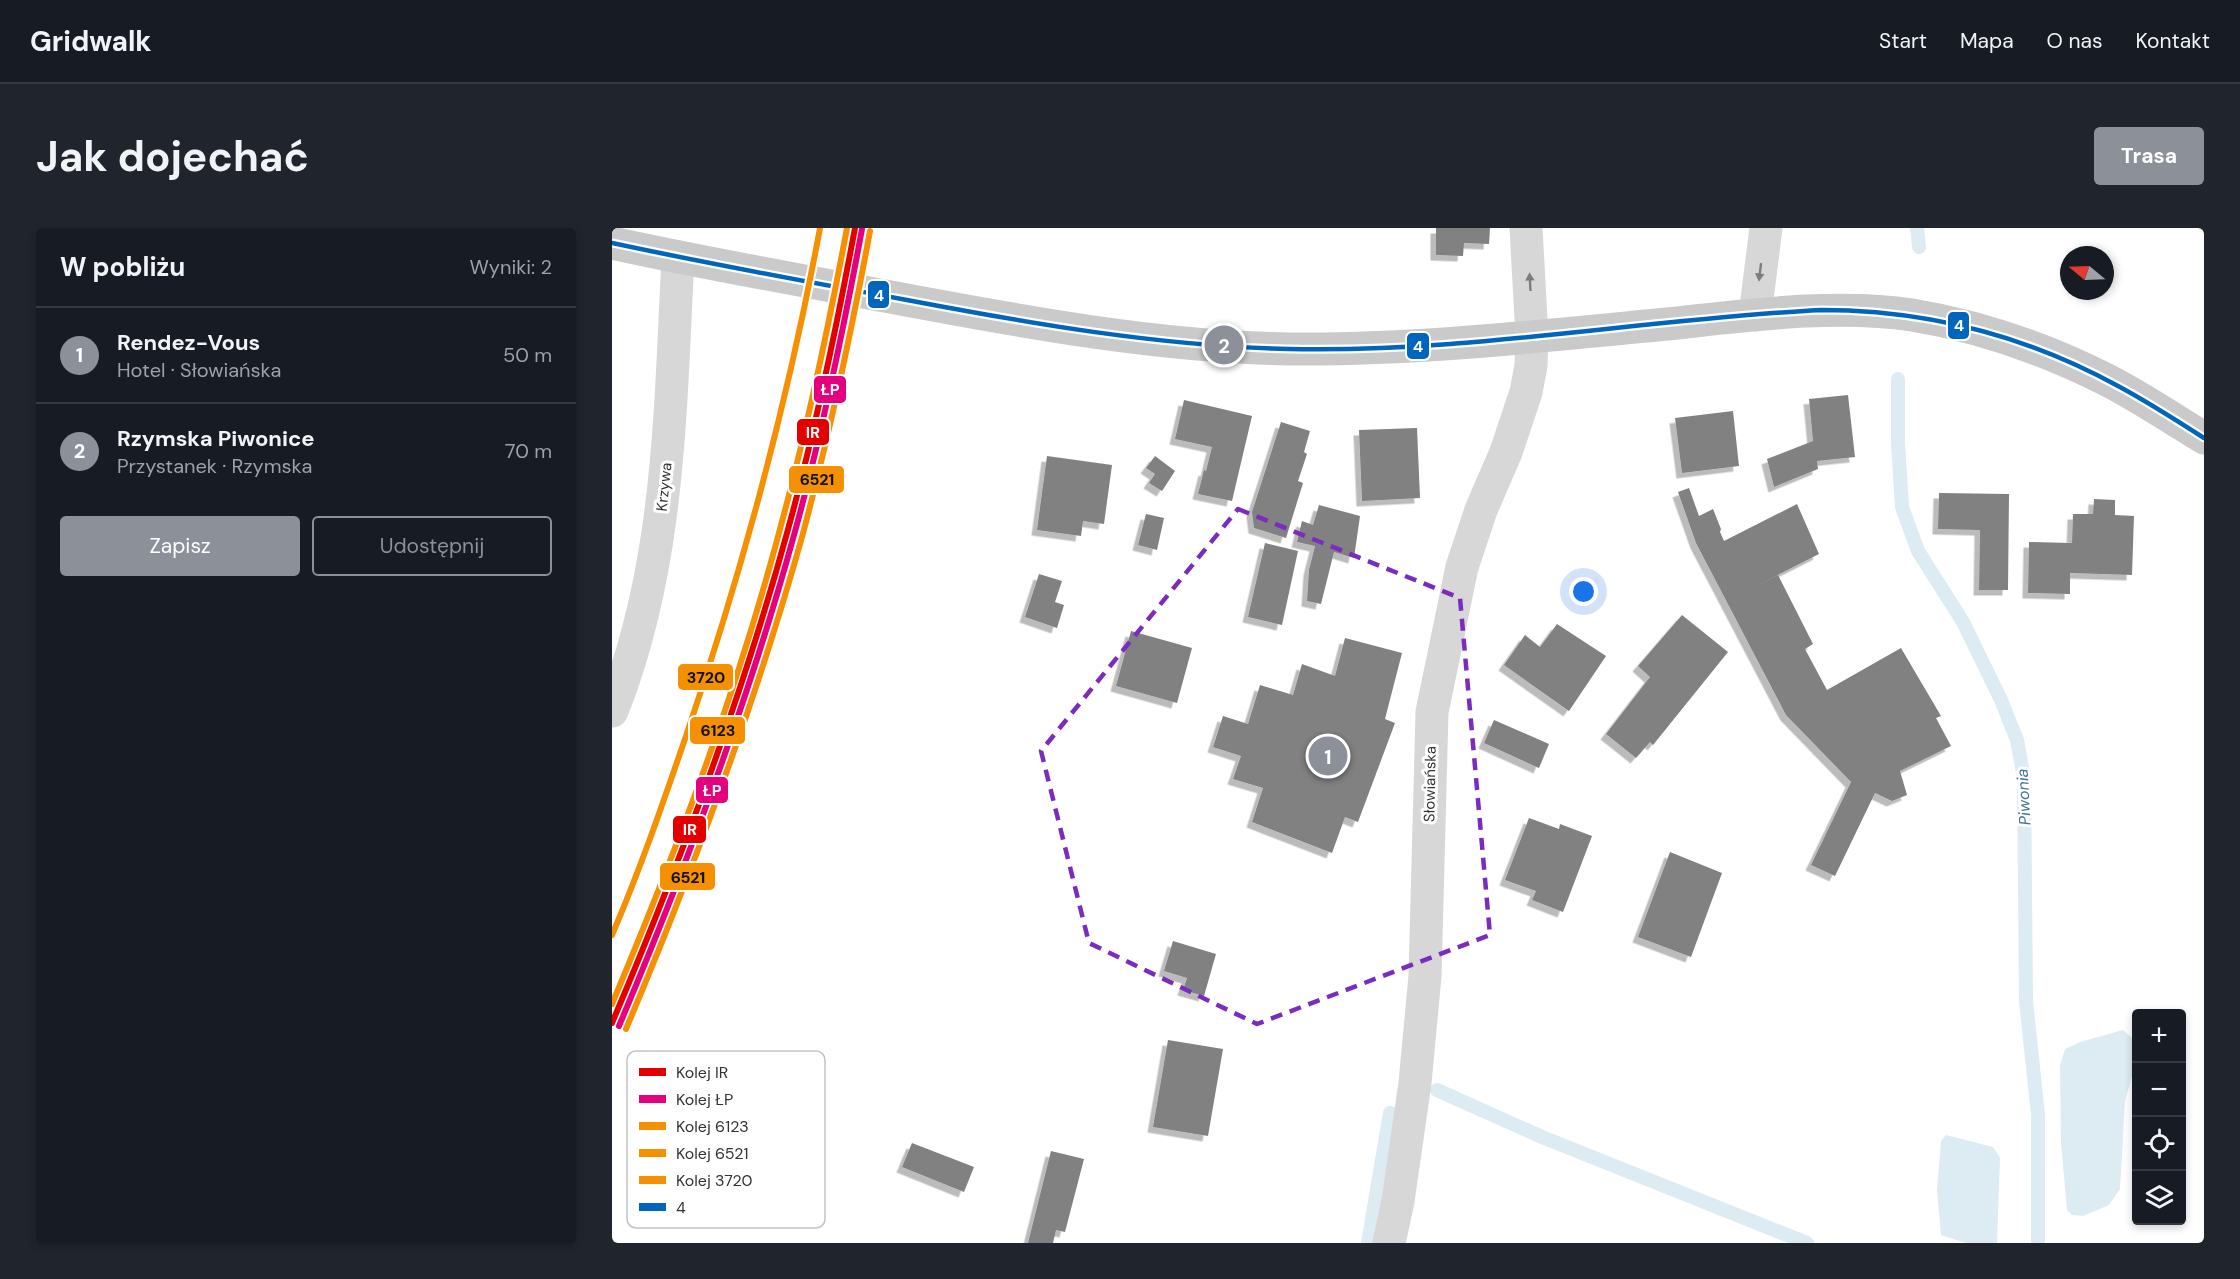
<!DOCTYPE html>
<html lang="pl">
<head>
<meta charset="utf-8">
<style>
  body { margin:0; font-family:"DM Sans",sans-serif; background:#20242c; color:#f1f3f6 }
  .controls { position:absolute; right:18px; bottom:18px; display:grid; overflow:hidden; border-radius:6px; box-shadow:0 3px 9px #0003 }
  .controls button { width:54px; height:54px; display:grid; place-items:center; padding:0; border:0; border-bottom:2px solid #363941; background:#171b24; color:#f1f3f6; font:30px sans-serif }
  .compass { position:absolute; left:1448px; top:18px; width:54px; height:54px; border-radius:50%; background:#171b24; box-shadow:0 3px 9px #0003; rotate:289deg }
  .you { position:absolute; left:972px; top:364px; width:21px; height:21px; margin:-15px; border:4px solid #fff; border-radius:50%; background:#1a73e8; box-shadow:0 0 0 9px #1a73e833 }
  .badge { display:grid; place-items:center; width:39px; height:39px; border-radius:50%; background:#8c9099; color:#fff; font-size:20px; font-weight:700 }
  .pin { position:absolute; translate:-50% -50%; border:3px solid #fff; box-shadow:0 2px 6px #0006 }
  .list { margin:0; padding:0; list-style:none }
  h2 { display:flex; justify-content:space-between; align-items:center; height:78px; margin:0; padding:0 24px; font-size:26px }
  h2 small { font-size:20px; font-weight:400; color:#9ea1a6 }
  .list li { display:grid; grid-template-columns:39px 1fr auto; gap:18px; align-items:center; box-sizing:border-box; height:96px; padding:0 24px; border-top:2px solid #363941 }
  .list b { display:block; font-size:22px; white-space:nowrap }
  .list p { margin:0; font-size:20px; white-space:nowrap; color:#9ea1a6 }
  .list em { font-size:20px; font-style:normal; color:#9ea1a6 }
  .actions { display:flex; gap:12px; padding:18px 24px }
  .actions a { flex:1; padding:14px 0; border:2px solid #8c9099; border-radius:6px; text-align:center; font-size:21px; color:#8c9099 }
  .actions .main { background:#8c9099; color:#fff }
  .icon { flex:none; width:33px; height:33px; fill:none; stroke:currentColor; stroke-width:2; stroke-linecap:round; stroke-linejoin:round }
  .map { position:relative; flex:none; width:1592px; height:1015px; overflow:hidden; border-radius:6px }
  header { display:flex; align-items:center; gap:36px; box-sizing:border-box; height:84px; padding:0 30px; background:#171b24; border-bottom:2px solid #363941 }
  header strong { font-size:28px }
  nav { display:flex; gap:33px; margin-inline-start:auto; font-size:21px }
  .intro { display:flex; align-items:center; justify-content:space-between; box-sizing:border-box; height:144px; padding:0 36px }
  h1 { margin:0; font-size:42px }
  .button { padding:15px 27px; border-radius:6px; background:#8c9099; color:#fff; font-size:21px; font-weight:700 }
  main { display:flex; gap:36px; padding:0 36px }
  aside { flex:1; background:#171b24; border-radius:6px; box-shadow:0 3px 9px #0003 }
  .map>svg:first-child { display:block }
  .water { fill:#ddebf3 }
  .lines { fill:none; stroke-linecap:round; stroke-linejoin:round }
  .stream { stroke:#ddebf3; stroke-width:14 }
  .building { fill:#818181; filter:url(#shadow) }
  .minor { stroke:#d7d7d7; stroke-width:33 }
  .major { stroke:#cacaca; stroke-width:33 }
  .bus-1-casing { stroke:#fff; stroke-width:9 }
  .bus-1 { stroke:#0065bd; stroke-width:4.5 }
  .rail-1-casing { stroke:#fff; stroke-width:10 }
  .rail-2-casing { stroke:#fff; stroke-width:10 }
  .rail-3-casing { stroke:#fff; stroke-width:10 }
  .rail-4-casing { stroke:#fff; stroke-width:10 }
  .rail-5-casing { stroke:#fff; stroke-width:10 }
  .rail-1 { stroke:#e50000; stroke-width:6 }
  .rail-2 { stroke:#e5007d; stroke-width:6 }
  .rail-3 { stroke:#f59003; stroke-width:6 }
  .rail-4 { stroke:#f59003; stroke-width:6 }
  .rail-5 { stroke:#f59003; stroke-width:6 }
  .oneway { fill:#7d7d7d }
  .marked { fill:none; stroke:#7b2cbf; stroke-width:4.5; stroke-dasharray:12 8; stroke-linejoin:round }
  .labels { text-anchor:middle; stroke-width:6; stroke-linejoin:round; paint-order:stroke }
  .street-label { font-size:15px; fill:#333; stroke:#fff }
  .water-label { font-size:16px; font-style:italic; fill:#3f7597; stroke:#fff }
  .key { fill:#fff; stroke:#c2c2c2; stroke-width:1.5 }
  .key-label { font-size:16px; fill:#333 }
  .line-badge { stroke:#fff; stroke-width:2 }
  .badge-label { font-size:16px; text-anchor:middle; font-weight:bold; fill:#fff }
  .pale-badge-label { font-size:16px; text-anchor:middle; font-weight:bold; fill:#111 }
</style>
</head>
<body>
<header>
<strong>Gridwalk</strong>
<nav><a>Start</a><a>Mapa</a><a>O nas</a><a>Kontakt</a></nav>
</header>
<div class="intro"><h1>Jak dojechać</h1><a class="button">Trasa</a></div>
<main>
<aside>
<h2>W pobliżu<small>Wyniki: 2</small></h2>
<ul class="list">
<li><span class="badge">1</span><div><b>Rendez-Vous</b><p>Hotel · Słowiańska</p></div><em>50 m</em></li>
<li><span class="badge">2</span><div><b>Rzymska Piwonice</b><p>Przystanek · Rzymska</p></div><em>70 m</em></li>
</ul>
<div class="actions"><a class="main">Zapisz</a><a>Udostępnij</a></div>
</aside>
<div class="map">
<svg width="1592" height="1015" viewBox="0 0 1592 1015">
  <defs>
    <filter id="shadow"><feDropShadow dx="-5.5" dy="5.5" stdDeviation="0" flood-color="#0004"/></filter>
  </defs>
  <rect width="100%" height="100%" fill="#fff"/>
  <path class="water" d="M 1511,802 L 1520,810 L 1524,834 L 1513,873 L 1508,961 L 1497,977 L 1471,988 L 1460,987 L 1455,982 L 1449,915 L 1448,838 L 1453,821 L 1468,814 Z
    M 1334,907 L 1381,919 L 1388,930 L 1385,1015 L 1354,1015 L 1329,1007 L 1325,962 L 1329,913 Z"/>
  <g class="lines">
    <path class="stream" d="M 1305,0 L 1307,19
      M 1286,151 L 1286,215 L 1290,279 L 1306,323 L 1351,394 L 1389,472 L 1405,512 L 1412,550 L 1414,773 L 1426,887 L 1426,1015
      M 825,862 L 930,909 L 1195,1015
      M 756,1015 L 778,885"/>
  </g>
  <path class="building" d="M 824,0 L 878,0 L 877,16 L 852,15 L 851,28 L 824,27 Z
    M 1236,167 L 1243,229 L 1205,233 L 1206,241 L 1162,259 L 1155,231 L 1201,213 L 1197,171 Z
    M 572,172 L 640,188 L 620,273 L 586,266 L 592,242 L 594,243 L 600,219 L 563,211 Z
    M 1121,183 L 1127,238 L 1070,245 L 1063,190 Z
    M 669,194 L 698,203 L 692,224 L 695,226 L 686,253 L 691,255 L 674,310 L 642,300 L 640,284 Z
    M 805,200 L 808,270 L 750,273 L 747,202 Z
    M 435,228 L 500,237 L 492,296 L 471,293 L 469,308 L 425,302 Z
    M 543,228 L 563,243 L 550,263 L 537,255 L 543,246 L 534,240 Z
    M 1077,260 L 1087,288 L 1101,281 L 1109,301 L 1108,304 L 1112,313 L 1185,276 L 1207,326 L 1142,359 L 1166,347 L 1201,416 L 1193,421 L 1215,462 L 1289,420 L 1329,488 L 1324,490 L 1339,518 L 1288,543 L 1295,567 L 1280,573 L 1263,565 L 1223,648 L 1199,637 L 1239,554 L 1174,487 L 1084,315 L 1066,264 Z
    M 1327,265 L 1397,266 L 1396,362 L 1367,362 L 1368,302 L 1326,301 Z
    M 1482,271 L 1503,272 L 1503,287 L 1522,288 L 1520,347 L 1458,345 L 1458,366 L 1416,365 L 1417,314 L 1460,315 L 1461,286 L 1481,286 Z
    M 707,277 L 748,288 L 742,330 L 722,324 L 709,376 L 695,373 L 697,342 L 703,318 L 685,314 L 690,293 L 701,297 Z
    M 534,286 L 552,290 L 545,322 L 526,317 Z
    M 653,315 L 686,323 L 670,397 L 636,389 Z
    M 427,346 L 450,353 L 443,374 L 452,377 L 445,400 L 413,389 Z
    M 1070,387 L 1116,424 L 1041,517 L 1038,514 L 1024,530 L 994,506 L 1038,449 L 1026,438 Z
    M 945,396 L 994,428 L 957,483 L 892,437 L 913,407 L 928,419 Z
    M 519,403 L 580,420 L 565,475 L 504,458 Z
    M 733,410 L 790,425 L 773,491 L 783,495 L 746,594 L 733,589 L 720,625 L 640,594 L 651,560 L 621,551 L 629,528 L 601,519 L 611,488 L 636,496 L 648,457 L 681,467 L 690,436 L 723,448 Z
    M 882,492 L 937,516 L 927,540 L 872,515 Z
    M 917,590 L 947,601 L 948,596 L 980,608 L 951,684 L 920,672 L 924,663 L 893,652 Z
    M 1058,624 L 1110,645 L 1079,729 L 1026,709 Z
    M 561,713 L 604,726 L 592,768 L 571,762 L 575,750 L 552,743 Z
    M 556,812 L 611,821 L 596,908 L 541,899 Z
    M 300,915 L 362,939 L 352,964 L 290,939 Z
    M 439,923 L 472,931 L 453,1004 L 444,1002 L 441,1015 L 416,1015 Z"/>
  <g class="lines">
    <path class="minor" d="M 1143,87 L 1154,0
      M 0,483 C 58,337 58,184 66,29
      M 777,1015 L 786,973 L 803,855 L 813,748 L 820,484 L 850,339 L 869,282 L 894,224 L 914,164 L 919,138 L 920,109 L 914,0"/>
    <path class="major" d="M 0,15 C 96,36 193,53 289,71 C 417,95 548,119 679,121 C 804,122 930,108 1055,96 C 1132,88 1223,75 1300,87 C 1367,98 1433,121 1493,151 C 1527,168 1559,190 1592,210"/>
    <defs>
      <path id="bus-1" d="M 0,15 C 98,36 196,54 295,72 C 421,96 548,118 677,121 C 856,125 1032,91 1209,82 C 1315,82 1413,107 1506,158 C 1536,174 1564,192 1592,210"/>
    </defs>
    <use href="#bus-1" class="bus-1-casing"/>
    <use href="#bus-1" class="bus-1"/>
    <defs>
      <path id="rail-1" d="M 0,795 C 68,635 129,473 175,305 C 203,204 224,102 243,0"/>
      <path id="rail-2" d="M 7,798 C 75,637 136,475 182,307 C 210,206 231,104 250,1"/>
      <path id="rail-3" d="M 0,776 C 65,621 125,464 168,301 C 195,202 216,101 235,0"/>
      <path id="rail-4" d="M 14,801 C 82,640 143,477 190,309 C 217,208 239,106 258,3"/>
      <path id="rail-5" d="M 0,707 C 28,642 51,575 74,508 C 131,341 176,173 208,0"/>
    </defs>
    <use href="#rail-1" class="rail-1-casing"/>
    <use href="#rail-2" class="rail-2-casing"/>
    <use href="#rail-3" class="rail-3-casing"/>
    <use href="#rail-4" class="rail-4-casing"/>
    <use href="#rail-5" class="rail-5-casing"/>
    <use href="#rail-1" class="rail-1"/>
    <use href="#rail-2" class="rail-2"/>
    <use href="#rail-3" class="rail-3"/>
    <use href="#rail-4" class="rail-4"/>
    <use href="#rail-5" class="rail-5"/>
  </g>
  <defs><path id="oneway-solid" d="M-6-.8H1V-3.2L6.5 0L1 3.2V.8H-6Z" transform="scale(1.5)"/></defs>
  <g class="oneway">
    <use href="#oneway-solid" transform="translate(1148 44) rotate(97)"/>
    <use href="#oneway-solid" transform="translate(918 54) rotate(-93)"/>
  </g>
  <path class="marked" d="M 626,281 L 848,370 L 878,707 L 645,796 L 477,715 L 429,523 Z"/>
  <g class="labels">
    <g class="street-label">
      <text transform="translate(52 259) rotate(-84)" y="5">Krzywa</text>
      <text transform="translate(818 556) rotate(-89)" y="5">Słowiańska</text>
    </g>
    <g class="water-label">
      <text transform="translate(1411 569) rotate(-93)" y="6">Piwonia</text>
    </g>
  </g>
  <rect x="15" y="823" width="198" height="177" rx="9" class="key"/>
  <rect x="27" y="840" width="27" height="8" fill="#e50000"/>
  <rect x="27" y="867" width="27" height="8" fill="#e5007d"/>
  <rect x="27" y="894" width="27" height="8" fill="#f59003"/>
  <rect x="27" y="921" width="27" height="8" fill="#f59003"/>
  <rect x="27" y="948" width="27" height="8" fill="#f59003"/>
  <rect x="27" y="975" width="27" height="8" fill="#0065bd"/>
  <g class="key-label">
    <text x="64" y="850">Kolej IR</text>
    <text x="64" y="877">Kolej ŁP</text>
    <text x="64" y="904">Kolej 6123</text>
    <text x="64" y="931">Kolej 6521</text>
    <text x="64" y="958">Kolej 3720</text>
    <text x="64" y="985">4</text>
  </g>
  <g class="line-badge">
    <rect x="255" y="52" width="23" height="29" rx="6" fill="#0065bd"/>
    <rect x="1335" y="83" width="23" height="29" rx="6" fill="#0065bd"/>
    <rect x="794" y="104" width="24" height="28" rx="6" fill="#0065bd"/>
    <rect x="201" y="147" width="34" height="29" rx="6" fill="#e5007d"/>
    <rect x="184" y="190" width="34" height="28" rx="6" fill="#e50000"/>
    <rect x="176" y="237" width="57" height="29" rx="6" fill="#f59003"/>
    <rect x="65" y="435" width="57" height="28" rx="6" fill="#f59003"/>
    <rect x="77" y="488" width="57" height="29" rx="6" fill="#f59003"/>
    <rect x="83" y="548" width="34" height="28" rx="6" fill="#e5007d"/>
    <rect x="60" y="587" width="35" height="29" rx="6" fill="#e50000"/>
    <rect x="47" y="634" width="57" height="29" rx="6" fill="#f59003"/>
  </g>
  <g class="badge-label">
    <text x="267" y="73">4</text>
    <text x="1347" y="103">4</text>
    <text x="806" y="124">4</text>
    <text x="218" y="167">ŁP</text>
    <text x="201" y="210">IR</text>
    <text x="100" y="568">ŁP</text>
    <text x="78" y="607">IR</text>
  </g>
  <g class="pale-badge-label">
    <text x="205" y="257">6521</text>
    <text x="94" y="455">3720</text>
    <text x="106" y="508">6123</text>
    <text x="76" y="655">6521</text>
  </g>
</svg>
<div class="controls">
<button>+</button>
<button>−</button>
<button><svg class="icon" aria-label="locate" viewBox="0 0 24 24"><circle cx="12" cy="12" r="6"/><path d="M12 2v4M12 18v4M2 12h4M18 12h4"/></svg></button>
<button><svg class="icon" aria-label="layers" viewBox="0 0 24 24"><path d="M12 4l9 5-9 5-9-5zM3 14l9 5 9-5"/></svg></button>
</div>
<svg class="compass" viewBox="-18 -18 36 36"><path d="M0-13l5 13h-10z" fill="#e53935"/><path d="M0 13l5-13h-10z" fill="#9ea1a6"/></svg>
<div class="you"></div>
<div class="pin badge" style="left:716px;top:528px">1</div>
<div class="pin badge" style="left:612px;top:117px">2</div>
</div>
</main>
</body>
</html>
